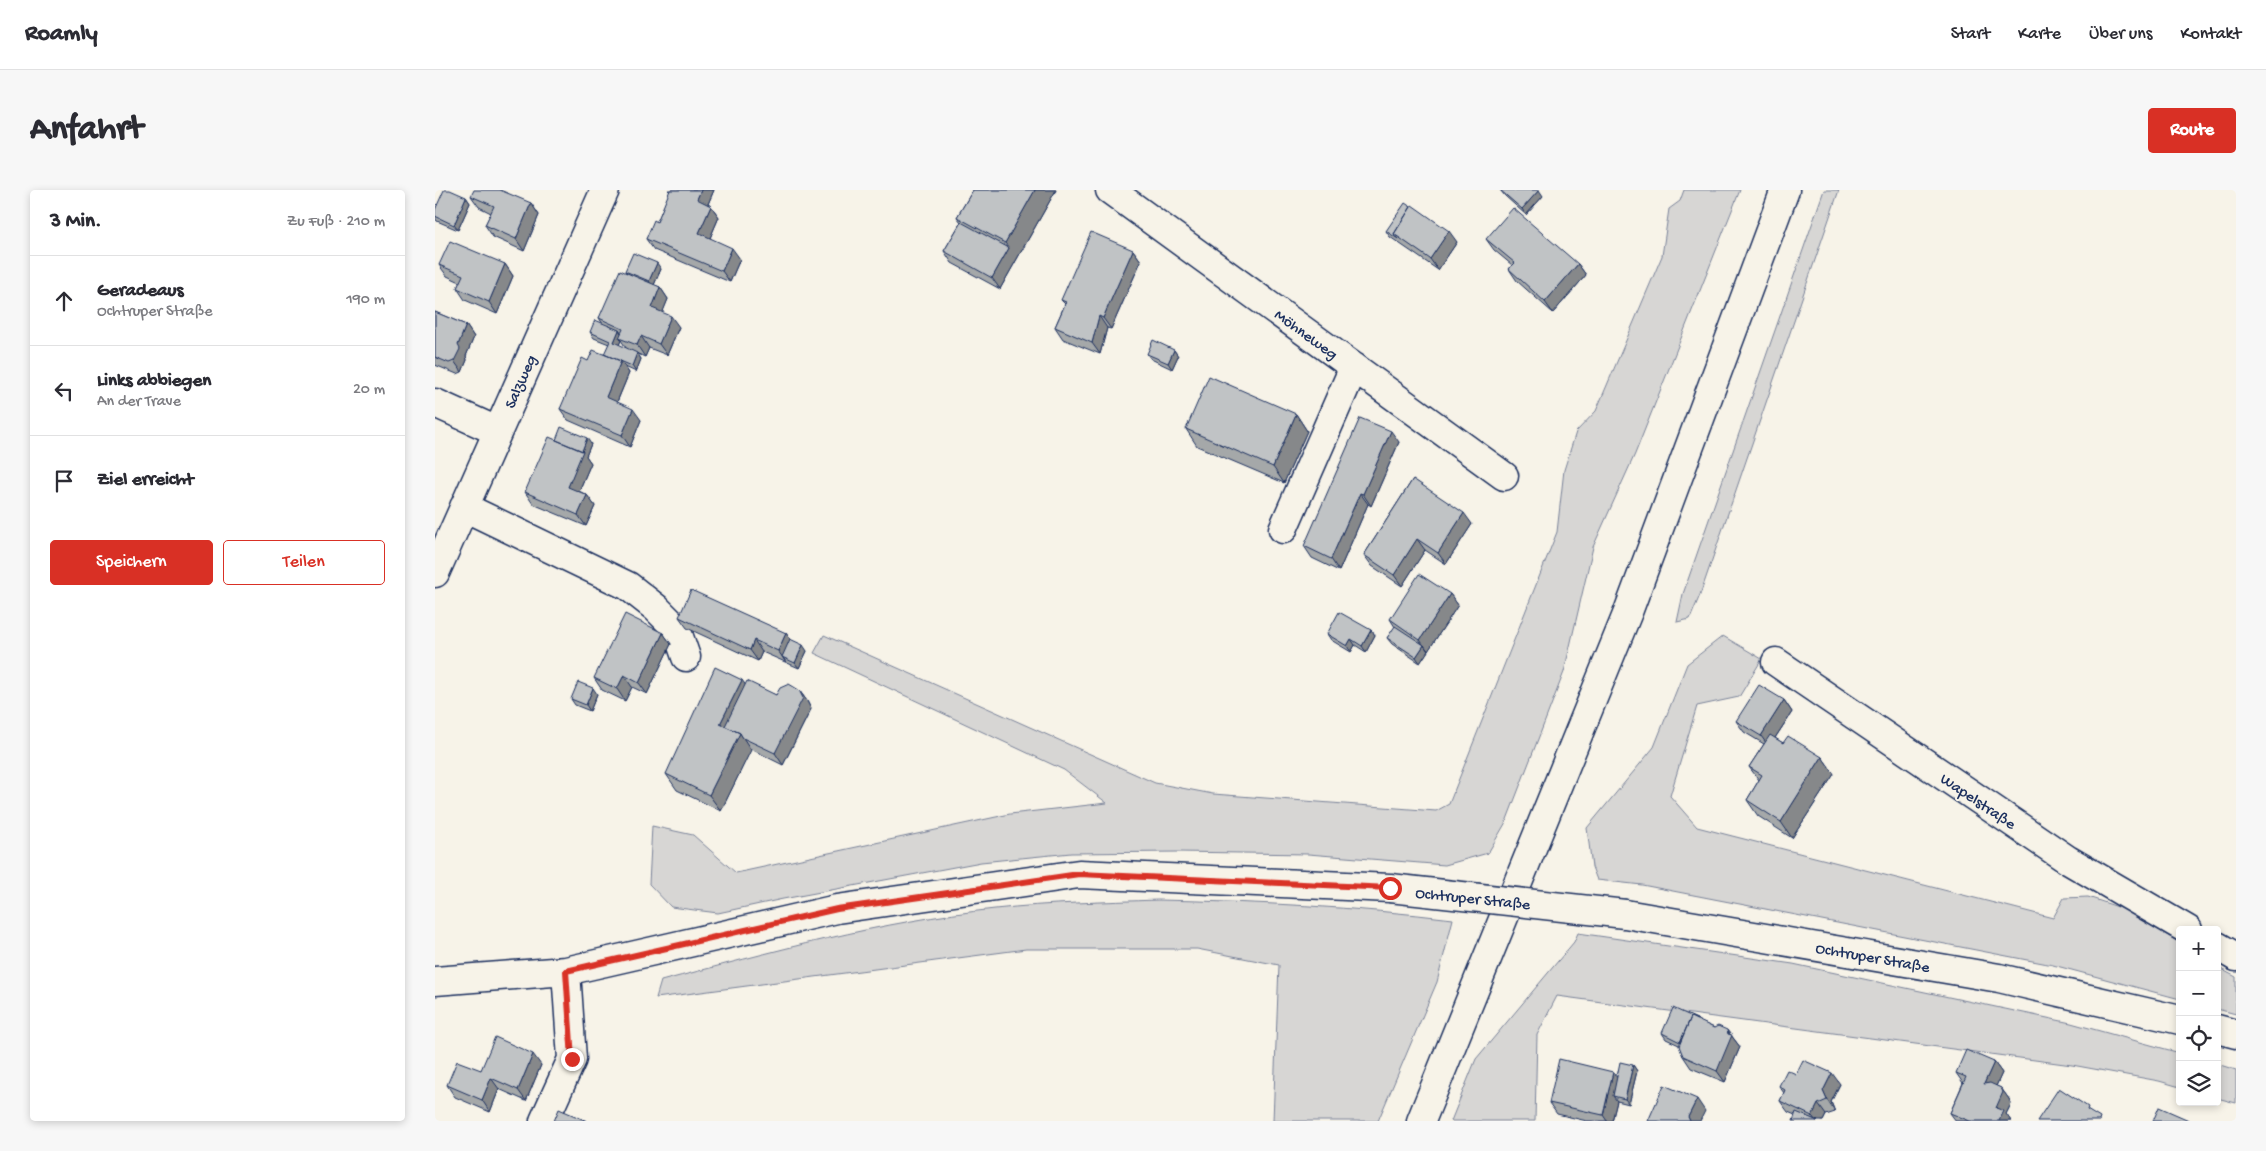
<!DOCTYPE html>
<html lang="de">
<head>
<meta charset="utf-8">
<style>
  body { margin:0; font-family:"Gochi Hand",sans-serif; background:#f7f7f7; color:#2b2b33 }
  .controls { position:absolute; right:15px; bottom:15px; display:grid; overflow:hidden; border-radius:5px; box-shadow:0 2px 8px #0003 }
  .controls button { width:45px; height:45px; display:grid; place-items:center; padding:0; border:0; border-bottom:1px solid #e1e1e2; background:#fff; color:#2b2b33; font:25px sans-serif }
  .stop { position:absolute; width:15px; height:15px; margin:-11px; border:4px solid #d93025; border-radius:50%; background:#fff }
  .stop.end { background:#d93025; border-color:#fff; box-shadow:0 1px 5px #0008 }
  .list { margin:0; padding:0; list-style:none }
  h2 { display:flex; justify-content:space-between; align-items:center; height:65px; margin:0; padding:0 20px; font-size:21px }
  h2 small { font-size:16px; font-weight:400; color:#7c7c81 }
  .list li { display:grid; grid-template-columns:32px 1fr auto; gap:15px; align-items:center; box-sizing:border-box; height:90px; padding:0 20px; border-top:1px solid #e1e1e2 }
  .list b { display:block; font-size:19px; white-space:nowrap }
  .list p { margin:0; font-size:16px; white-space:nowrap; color:#7c7c81 }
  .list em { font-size:16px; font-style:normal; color:#7c7c81 }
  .actions { display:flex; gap:10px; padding:15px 20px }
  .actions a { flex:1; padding:11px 0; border:1px solid #d93025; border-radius:5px; text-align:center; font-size:18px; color:#d93025 }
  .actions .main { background:#d93025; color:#fff }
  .icon { flex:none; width:28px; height:28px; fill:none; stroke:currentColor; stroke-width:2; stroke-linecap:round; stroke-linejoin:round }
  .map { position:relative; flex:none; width:1801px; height:931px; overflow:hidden; border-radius:5px }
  header { display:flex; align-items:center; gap:30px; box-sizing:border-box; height:70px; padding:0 25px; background:#fff; border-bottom:1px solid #e1e1e2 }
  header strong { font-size:24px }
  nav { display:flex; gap:28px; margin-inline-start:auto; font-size:18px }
  .intro { display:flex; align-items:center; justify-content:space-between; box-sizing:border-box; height:120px; padding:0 30px }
  h1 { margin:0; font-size:35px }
  .button { padding:12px 22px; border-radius:5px; background:#d93025; color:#fff; font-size:18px; font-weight:700 }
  main { display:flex; gap:30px; padding:0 30px }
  aside { flex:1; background:#fff; border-radius:5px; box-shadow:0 2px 8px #0003 }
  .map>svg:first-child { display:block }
  .green { fill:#d7d6d4; stroke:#798299 }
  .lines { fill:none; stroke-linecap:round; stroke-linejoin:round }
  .minor-casing { stroke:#1b2f5e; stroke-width:31 }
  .highway-casing { stroke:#1b2f5e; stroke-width:31 }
  .minor { stroke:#f7f3e8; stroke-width:28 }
  .highway { stroke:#f7f3e8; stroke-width:28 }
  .minor-bridge-casing { stroke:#1b2f5e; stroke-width:31; stroke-linecap:butt }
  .minor-bridge { stroke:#f7f3e8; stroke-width:28 }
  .wall { fill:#a5a8a9; stroke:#1b2f5e; fill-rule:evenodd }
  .shaded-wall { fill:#86888a; stroke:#1b2f5e }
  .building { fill:#c0c3c5; stroke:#1b2f5e }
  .route { stroke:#d93025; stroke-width:6 }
  .labels { text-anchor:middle; stroke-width:4; stroke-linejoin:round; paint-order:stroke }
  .street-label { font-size:16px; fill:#1b2f5e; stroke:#f7f3e8 }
</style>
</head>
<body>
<header>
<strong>Roamly</strong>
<nav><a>Start</a><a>Karte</a><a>Über uns</a><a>Kontakt</a></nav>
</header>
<div class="intro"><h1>Anfahrt</h1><a class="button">Route</a></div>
<main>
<aside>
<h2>3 Min.<small>Zu Fuß · 210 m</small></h2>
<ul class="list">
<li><svg class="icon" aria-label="ahead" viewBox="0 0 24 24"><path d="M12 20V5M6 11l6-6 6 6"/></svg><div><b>Geradeaus</b><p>Ochtruper Straße</p></div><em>190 m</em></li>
<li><svg class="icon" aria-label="left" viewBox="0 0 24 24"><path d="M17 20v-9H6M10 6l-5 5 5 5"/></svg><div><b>Links abbiegen</b><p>An der Trave</p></div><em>20 m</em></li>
<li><svg class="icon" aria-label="arrive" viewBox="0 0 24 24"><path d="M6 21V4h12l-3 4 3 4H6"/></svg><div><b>Ziel erreicht</b></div></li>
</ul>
<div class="actions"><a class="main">Speichern</a><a>Teilen</a></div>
</aside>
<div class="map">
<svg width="1801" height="931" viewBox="0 0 1801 931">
  <rect width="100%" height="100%" fill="#f7f3e8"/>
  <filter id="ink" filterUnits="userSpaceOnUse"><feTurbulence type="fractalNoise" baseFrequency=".02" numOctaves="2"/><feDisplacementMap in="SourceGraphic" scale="10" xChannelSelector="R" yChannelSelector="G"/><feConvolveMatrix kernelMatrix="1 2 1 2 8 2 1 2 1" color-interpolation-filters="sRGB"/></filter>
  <g filter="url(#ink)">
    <path class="green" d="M 1249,0 L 1305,0 L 1200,264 L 1158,357 L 1129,482 L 1071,632 L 1053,663 L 1010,675 L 873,664 L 742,662 L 636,663 L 546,672 L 348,709 L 283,723 L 236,717 L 214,694 L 217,636 L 258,645 L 301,683 L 575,624 L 672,613 L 629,580 L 379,463 L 389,445 L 720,593 L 778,604 L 1001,621 L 1014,614 L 1122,342 L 1129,280 L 1141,242 L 1161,221 L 1227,66 L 1234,19 L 1245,11 Z
      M 1389,0 L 1404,0 L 1265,405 L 1255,429 L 1242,432 L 1248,404 Z
      M 1288,446 L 1327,469 L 1304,507 L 1262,516 L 1235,606 L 1262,637 L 1618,728 L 1629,708 L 1653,707 L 1689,719 L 1745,753 L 1745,809 L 1618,775 L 1207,695 L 1162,690 L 1157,677 L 1152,638 L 1219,557 L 1252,474 Z
      M 723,710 C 822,712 920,717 1018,729 L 1002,792 L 943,931 L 838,931 L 844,775 L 762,759 L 591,759 L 221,808 L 226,791 C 336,762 446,731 560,719 C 614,713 669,712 723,710 Z
      M 1143,743 L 1358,774 L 1636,833 L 1745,863 L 1745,897 L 1724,891 L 1637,875 L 1122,806 L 1102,845 L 1100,931 L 1016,931 L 1041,869 L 1139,752 Z
      M 1782,777 L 1801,787 L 1801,824 L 1782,819 Z
      M 1782,874 L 1801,880 L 1801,913 L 1782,908 Z"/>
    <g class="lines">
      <defs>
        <path id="minor" d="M 675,0 L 1069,286
          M 0,213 L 62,241
          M 29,317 L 193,396 L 221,418 L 241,438 L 251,467
          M 848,339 L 919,177
          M 0,383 L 170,0
          M 1341,472 L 1633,670 L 1753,740
          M 1190,724 L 1564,788 L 1745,830
          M 1782,756 L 1801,767
          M 0,791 L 131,781 L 402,719 L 644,684 L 955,698
          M 1782,839 L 1801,844
          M 109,931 L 137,869 L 131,781"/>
        <path id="highway" d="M 986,931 L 1193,422 L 1350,0"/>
      </defs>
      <use href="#minor" class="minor-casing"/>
      <use href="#highway" class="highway-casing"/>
      <use href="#minor" class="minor"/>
      <use href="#highway" class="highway"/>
      <defs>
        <path id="minor-bridge" d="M 955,698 L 1190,724"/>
      </defs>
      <use href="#minor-bridge" class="minor-bridge-casing"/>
      <use href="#minor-bridge" class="minor-bridge"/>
    </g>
    <path class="wall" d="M 233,0 L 279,0 L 273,14 L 276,16 L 284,27 L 275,48 L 305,69 L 295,92 L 219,60 L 211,49 L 222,32 L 235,2 Z
      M 538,0 L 621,0 L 565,99 L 517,73 L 509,61 L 526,32 L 522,27 Z
      M 1065,0 L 1108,6 L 1091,25 L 1070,6 Z
      M 36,6 L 96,13 L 104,25 L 89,61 L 58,47 L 50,35 L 56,23 L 44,17 Z
      M 31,7 L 35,13 L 23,40 L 2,31 L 0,28 L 0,20 Z
      M 976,17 L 1022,52 L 1003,80 L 955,47 L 951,41 Z
      M 1051,49 L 1143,74 L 1151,85 L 1118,123 L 1082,91 L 1074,79 L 1077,75 L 1059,60 Z
      M 698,60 L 706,71 L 676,139 L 672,138 L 665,164 L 628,149 L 620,137 L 630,114 L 626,110 Z
      M 70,74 L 78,86 L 62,124 L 30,110 L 22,98 L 25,92 L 12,86 L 4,75 Z
      M 226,79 L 219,95 L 225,97 L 233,109 L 227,123 L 244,137 L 232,165 L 214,158 L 210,167 L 203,164 L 206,169 L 201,182 L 190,177 L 194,183 L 182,212 L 206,230 L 195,257 L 133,230 L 125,219 L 153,171 L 170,164 L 174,154 L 159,148 L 155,142 L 168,134 L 164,128 L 192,83 L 190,81 ZM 186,150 L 191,158 L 184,155 Z
      M 0,122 L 31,135 L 39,147 L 31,166 L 32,170 L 27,182 L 22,184 L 0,175 Z
      M 739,160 L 743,166 L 737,179 L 716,169 L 712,164 Z
      M 861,224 L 872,241 L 849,293 L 762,256 L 751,239 Z
      M 121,250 L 156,254 L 151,266 L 156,273 L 144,301 L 152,305 L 160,316 L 151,336 L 98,314 L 90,302 Z
      M 964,252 L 936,316 L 933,314 L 904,381 L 877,368 L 869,356 Z
      M 978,289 L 1037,334 L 1011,374 L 990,360 L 967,396 L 937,376 L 929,365 Z
      M 1015,404 L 1023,415 L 985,473 L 957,454 L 952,448 L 960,437 L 955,429 Z
      M 244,427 L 351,443 L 355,449 L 372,461 L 364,478 L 327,462 L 323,471 L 252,438 Z
      M 936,440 L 940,445 L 931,462 L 920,455 L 916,462 L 896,450 L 892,444 Z
      M 228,443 L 236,454 L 212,504 L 197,497 L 190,511 L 167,500 L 159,488 Z
      M 310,495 L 341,505 L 364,500 L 372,511 L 376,519 L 348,575 L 316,559 L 286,621 L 242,600 L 231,584 Z
      M 162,504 L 155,521 L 140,515 L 136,509 Z
      M 1349,510 L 1357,522 L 1340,548 L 1348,553 L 1387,567 L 1399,584 L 1357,648 L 1323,626 L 1312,610 L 1324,590 L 1314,577 L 1329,554 L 1309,542 L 1301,531 Z
      M 1262,829 L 1263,831 L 1296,845 L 1305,857 L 1290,892 L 1256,878 L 1248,866 L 1244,855 L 1231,849 L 1227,843 Z
      M 1559,872 L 1567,883 L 1561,896 L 1566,898 L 1574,909 L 1576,914 L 1571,924 L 1576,931 L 1521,931 L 1515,923 L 1528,893 L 1521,883 Z
      M 106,875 L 91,911 L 64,899 L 55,922 L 20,907 L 12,895 L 46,880 Z
      M 1198,875 L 1202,881 L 1194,914 L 1182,911 L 1177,931 L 1152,931 L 1122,924 L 1114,913 L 1178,882 L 1182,887 Z
      M 1361,884 L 1405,894 L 1396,912 L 1400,922 L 1391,925 L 1388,931 L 1360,925 L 1353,922 L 1345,911 L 1349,903 L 1344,896 Z"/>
    <path class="shaded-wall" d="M 266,0 L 279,0 L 270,21 L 262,9 Z
      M 600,0 L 621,0 L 565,99 L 557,88 L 574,58 L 570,53 Z
      M 1104,0 L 1108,6 L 1091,25 L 1087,19 Z
      M 31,7 L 35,13 L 23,40 L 19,35 Z
      M 96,13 L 104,25 L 89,61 L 81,49 Z
      M 276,16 L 284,27 L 272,55 L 264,43 Z
      M 1014,41 L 1022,52 L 1003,80 L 995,69 Z
      M 297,58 L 305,69 L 295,92 L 287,81 Z
      M 698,60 L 706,71 L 676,139 L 668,128 Z
      M 222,73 L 226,79 L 218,97 L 214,91 Z
      M 70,74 L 78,86 L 62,124 L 54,112 Z
      M 1143,74 L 1151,85 L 1118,123 L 1110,112 Z
      M 225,97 L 233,109 L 225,129 L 217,118 Z
      M 236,126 L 244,137 L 232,165 L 224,154 Z
      M 664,126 L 672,138 L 665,164 L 657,153 Z
      M 31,135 L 39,147 L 31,166 L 32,170 L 27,182 L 19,171 L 23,155 Z
      M 184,140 L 188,146 L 184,148 L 186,150 L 183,158 L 179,152 Z
      M 206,146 L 214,158 L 210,167 L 202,155 Z
      M 739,160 L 743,166 L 737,179 L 733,173 Z
      M 202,163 L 206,169 L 201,182 L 197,176 Z
      M 186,171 L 194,183 L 179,219 L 171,207 Z
      M 198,219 L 206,230 L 195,257 L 187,245 Z
      M 861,224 L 872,241 L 849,293 L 838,277 Z
      M 956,241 L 964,252 L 936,316 L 928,304 Z
      M 152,248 L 156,254 L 151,266 L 156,273 L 141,308 L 133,297 Z
      M 925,303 L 933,314 L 904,381 L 896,369 Z
      M 152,305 L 160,316 L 151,336 L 143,325 Z
      M 1029,323 L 1037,334 L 1011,374 L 1003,363 Z
      M 982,349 L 990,360 L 967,396 L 959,385 Z
      M 1015,404 L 1023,415 L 993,461 L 985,450 Z
      M 936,440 L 940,445 L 931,462 L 927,456 Z
      M 228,443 L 236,454 L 212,504 L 204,493 Z
      M 351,443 L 359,455 L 347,467 L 351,472 L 343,461 Z
      M 916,449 L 920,455 L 916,462 L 912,456 Z
      M 319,450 L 327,462 L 323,471 L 315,460 Z
      M 368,455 L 372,461 L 364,478 L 360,473 Z
      M 989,455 L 993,461 L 985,473 L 981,467 Z
      M 189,485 L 197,497 L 190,511 L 182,499 Z
      M 307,490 L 318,506 L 300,544 L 285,534 Z
      M 158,498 L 162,504 L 155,521 L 151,515 Z
      M 364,500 L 372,511 L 376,519 L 348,575 L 340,563 Z
      M 1349,510 L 1357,522 L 1334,557 L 1326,546 Z
      M 305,543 L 316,560 L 286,621 L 274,605 Z
      M 1387,567 L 1399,584 L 1357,648 L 1346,632 Z
      M 1292,840 L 1305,857 L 1290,892 L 1282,881 L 1293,844 Z
      M 98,864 L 106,875 L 91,911 L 83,900 Z
      M 1559,872 L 1567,883 L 1557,905 L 1549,894 Z
      M 1198,875 L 1202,881 L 1194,914 L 1190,909 Z
      M 1178,882 L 1186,893 L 1178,906 L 1182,911 L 1177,931 L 1172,931 L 1168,925 Z
      M 1397,883 L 1405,894 L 1396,912 L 1400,922 L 1392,910 L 1388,901 Z
      M 56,888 L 64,899 L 55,922 L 47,910 Z
      M 1566,898 L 1574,909 L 1576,914 L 1571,924 L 1576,931 L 1564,931 L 1561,918 Z
      M 1262,909 L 1270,921 L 1265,931 L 1255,931 L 1253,927 Z
      M 1383,914 L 1391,925 L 1388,931 L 1381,931 L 1377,926 Z"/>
    <path class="building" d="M 9,0 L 15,0 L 31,7 L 19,35 L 0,26 L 0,20 Z
      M 39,0 L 65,0 L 96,13 L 81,49 L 50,35 L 59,16 L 36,6 Z
      M 235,0 L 266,0 L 262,9 L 276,16 L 264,43 L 297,58 L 287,81 L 211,49 L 219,30 L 222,32 Z
      M 538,0 L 600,0 L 570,53 L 522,27 Z
      M 1065,0 L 1104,0 L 1087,19 Z
      M 970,13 L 976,17 L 959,44 L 963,49 L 951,41 Z
      M 977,15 L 1014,41 L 995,69 L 959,44 Z
      M 1078,18 L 1143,74 L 1110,112 L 1074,79 L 1080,73 L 1051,49 Z
      M 526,32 L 574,58 L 557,88 L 509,61 Z
      M 656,42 L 698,60 L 668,128 L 664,126 L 657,153 L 620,137 L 631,112 L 626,110 Z
      M 15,51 L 70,74 L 54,112 L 22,98 L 28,85 L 4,75 Z
      M 198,63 L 222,73 L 214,91 L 190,81 Z
      M 185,80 L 225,97 L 217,118 L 236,126 L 224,154 L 206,146 L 202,155 L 184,148 L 188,139 L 164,128 Z
      M 0,122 L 31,135 L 23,155 L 25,159 L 19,171 L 14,173 L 0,167 Z
      M 160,130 L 184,140 L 179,152 L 202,163 L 197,176 L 169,164 L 175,151 L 155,142 Z
      M 718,150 L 739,160 L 733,173 L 712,164 Z
      M 158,160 L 186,171 L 171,207 L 198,219 L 187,245 L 125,219 L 147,168 L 153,171 Z
      M 774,186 L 861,224 L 838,277 L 751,239 Z
      M 925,228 L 956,241 L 928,304 L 925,303 L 896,369 L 869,356 Z
      M 126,237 L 152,248 L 147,261 L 121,250 Z
      M 114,247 L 148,261 L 133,297 L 152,305 L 143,325 L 90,302 Z
      M 978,289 L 1029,323 L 1003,363 L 982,349 L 959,385 L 929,365 Z
      M 984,384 L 1015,404 L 985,450 L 955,429 Z
      M 256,400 L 351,443 L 343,461 L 319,450 L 315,460 L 244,427 Z
      M 904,422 L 936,440 L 927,456 L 916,449 L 912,456 L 892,444 Z
      M 190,424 L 228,443 L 204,493 L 189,485 L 182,499 L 159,488 Z
      M 960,436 L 989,455 L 981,467 L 952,448 Z
      M 355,449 L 368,455 L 360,473 L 347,467 Z
      M 280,477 L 307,490 L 285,534 L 305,543 L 274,605 L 231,584 Z
      M 312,491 L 341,505 L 345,498 L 354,494 L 364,500 L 368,508 L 340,563 L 308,548 L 305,543 L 290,536 Z
      M 143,492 L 158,498 L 151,515 L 136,509 Z
      M 1324,495 L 1349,510 L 1326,546 L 1301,531 Z
      M 1335,545 L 1348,553 L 1353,546 L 1387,567 L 1346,632 L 1312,610 L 1327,585 L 1314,577 Z
      M 1238,818 L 1262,829 L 1262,830 L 1256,827 L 1245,852 L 1227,843 Z
      M 1256,827 L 1279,838 L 1283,836 L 1292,840 L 1293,844 L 1297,845 L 1282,881 L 1248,866 L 1244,856 Z
      M 60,847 L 98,864 L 83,900 L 56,888 L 47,910 L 12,895 L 22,871 L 46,880 Z
      M 1531,860 L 1559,872 L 1549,894 L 1555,893 L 1566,898 L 1568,902 L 1561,918 L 1569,921 L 1564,931 L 1535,931 L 1515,923 L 1531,887 L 1521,883 Z
      M 1124,869 L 1178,882 L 1168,925 L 1114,913 Z
      M 1368,870 L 1397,883 L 1388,901 L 1392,910 L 1383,914 L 1377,926 L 1345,911 L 1350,900 L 1344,896 L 1352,880 L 1361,884 Z
      M 1185,872 L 1198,875 L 1190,909 L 1178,906 Z
      M 1229,895 L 1262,909 L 1253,927 L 1255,931 L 1213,931 Z
      M 1624,898 L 1653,917 L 1652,920 L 1665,928 L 1664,931 L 1602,931 Z
      M 1724,917 L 1756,931 L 1718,931 Z
      M 124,919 L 152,931 L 119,931 Z
      M 1361,922 L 1383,931 L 1358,931 Z"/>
  </g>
  <g class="lines" filter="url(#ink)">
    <path class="route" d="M 137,869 L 131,781 L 402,719 L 644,684 L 955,698"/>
  </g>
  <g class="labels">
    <g class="street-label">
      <text transform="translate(872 143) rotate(36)" y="6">Möhneweg</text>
      <text transform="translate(84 191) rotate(-66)" y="6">Salzweg</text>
      <text transform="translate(1544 610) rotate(34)" y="6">Wapelstraße</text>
      <text transform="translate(1038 707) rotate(6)" y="6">Ochtruper Straße</text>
      <text transform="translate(1438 766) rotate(10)" y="6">Ochtruper Straße</text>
    </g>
  </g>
</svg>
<div class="controls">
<button>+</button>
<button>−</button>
<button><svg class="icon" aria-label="locate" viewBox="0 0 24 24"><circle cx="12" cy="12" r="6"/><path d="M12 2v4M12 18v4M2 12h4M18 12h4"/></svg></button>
<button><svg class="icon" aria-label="layers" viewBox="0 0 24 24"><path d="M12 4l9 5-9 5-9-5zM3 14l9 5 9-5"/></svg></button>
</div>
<div class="stop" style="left:955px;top:698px"></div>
<div class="stop end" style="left:137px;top:869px"></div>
</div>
</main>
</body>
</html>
